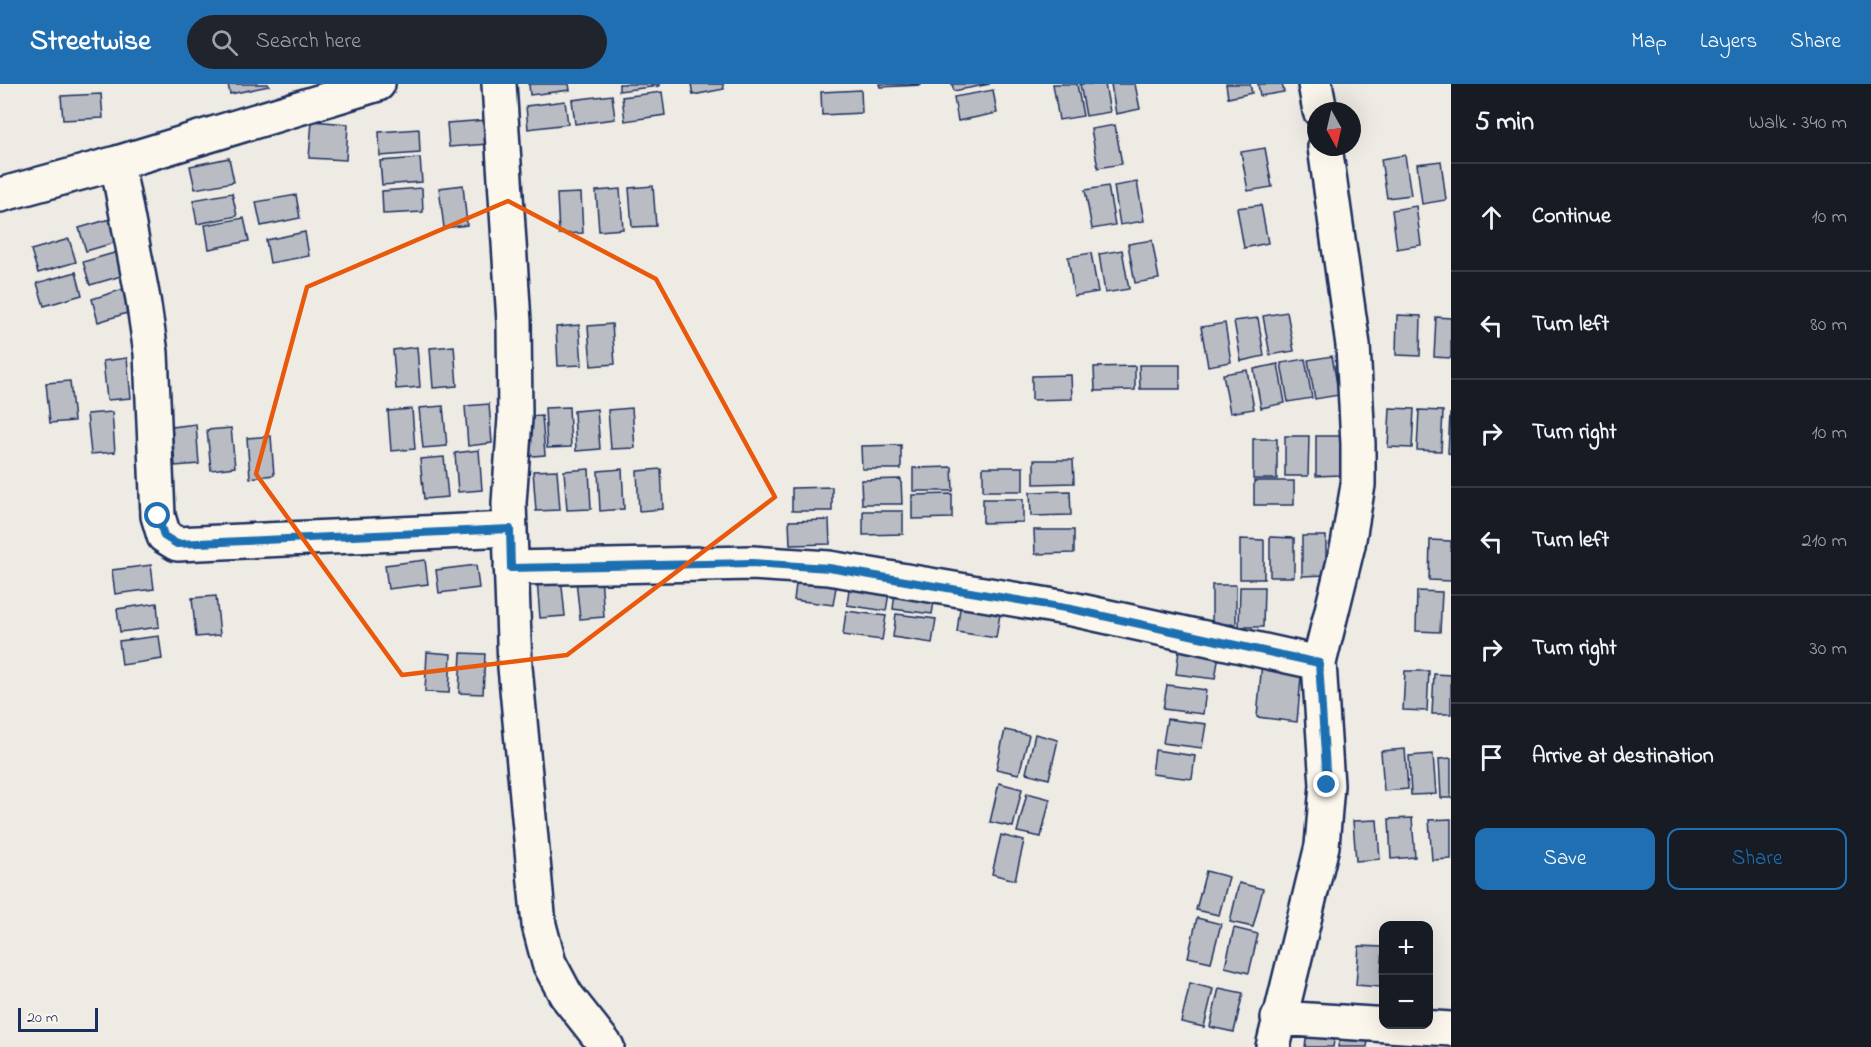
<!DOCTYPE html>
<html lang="en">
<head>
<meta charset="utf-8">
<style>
  body { margin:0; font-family:"Indie Flower",sans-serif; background:#20242c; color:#f1f3f6 }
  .controls { position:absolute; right:18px; bottom:18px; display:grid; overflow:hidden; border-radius:12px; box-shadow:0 6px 24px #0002 }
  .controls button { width:54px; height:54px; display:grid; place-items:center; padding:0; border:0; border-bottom:2px solid #363941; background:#171b24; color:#f1f3f6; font:30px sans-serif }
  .compass { position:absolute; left:1307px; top:18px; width:54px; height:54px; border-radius:50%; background:#171b24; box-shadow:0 6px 24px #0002; rotate:172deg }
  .scale { position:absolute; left:18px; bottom:15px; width:80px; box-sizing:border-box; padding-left:6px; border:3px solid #1b2f5e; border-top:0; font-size:16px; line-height:21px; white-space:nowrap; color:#1b2f5e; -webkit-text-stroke:4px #fbf7ec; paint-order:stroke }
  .stop { position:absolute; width:18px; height:18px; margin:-14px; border:4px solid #1f6fb2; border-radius:50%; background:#fff }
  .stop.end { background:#1f6fb2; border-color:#fff; box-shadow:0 2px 6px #0008 }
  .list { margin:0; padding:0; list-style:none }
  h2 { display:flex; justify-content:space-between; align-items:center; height:78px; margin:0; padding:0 24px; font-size:26px }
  h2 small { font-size:20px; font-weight:400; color:#9ea1a6 }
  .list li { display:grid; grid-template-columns:39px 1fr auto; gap:18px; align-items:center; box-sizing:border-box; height:108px; padding:0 24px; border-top:2px solid #363941 }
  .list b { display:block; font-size:22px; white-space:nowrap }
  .list em { font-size:20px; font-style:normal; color:#9ea1a6 }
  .actions { display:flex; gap:12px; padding:18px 24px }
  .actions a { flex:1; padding:14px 0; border:2px solid #1f6fb2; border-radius:12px; text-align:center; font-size:21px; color:#1f6fb2 }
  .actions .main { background:#1f6fb2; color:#fff }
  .icon { flex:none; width:33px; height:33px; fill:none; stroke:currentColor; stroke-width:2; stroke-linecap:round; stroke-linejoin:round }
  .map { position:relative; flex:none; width:1451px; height:963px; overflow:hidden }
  header { display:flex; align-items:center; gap:36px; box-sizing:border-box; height:84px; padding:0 30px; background:#1f6fb2; color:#fff }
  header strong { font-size:28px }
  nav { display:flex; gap:33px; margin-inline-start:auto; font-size:21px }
  .search { width:420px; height:54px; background:#20242c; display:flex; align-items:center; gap:15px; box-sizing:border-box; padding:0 21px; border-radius:33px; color:#9ea1a6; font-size:22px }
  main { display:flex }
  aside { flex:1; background:#171b24 }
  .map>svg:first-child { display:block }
  .building { fill:#b9bcc3; stroke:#1b2f5e; stroke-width:1.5 }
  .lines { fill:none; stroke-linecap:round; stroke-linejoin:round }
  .minor-casing { stroke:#1b2f5e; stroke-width:38 }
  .minor { stroke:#fbf7ec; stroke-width:33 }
  .route { stroke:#1f6fb2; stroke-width:8 }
  .marked { fill:none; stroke:#e8590c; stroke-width:4.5; stroke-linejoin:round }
</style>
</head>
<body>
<header>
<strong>Streetwise</strong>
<div class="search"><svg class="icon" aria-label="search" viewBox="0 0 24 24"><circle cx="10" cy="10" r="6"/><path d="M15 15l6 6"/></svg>Search here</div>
<nav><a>Map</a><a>Layers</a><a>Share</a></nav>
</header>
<main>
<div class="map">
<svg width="1451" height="963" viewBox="0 0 1451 963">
  <rect width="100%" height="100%" fill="#eeebe4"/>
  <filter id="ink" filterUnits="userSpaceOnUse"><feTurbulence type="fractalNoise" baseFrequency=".0167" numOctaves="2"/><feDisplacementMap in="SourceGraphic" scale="12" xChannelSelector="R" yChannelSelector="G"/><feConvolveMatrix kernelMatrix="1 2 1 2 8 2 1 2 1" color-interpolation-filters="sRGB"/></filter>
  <g filter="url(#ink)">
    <path class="building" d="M 228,0 L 268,0 L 269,2 L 230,10 Z
      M 529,0 L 569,0 L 570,6 L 530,11 Z
      M 619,0 L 659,0 L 659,2 L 619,7 Z
      M 691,0 L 723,0 L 724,5 L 693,11 Z
      M 879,0 L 919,0 L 920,1 L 880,3 Z
      M 952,0 L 990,0 L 954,7 Z
      M 1053,0 L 1077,0 L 1083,32 L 1059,36 Z
      M 1080,0 L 1105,0 L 1110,28 L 1086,32 Z
      M 1111,0 L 1135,0 L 1140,25 L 1116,30 Z
      M 1226,0 L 1250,0 L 1252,9 L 1228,14 Z
      M 1258,0 L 1282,0 L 1284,8 L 1260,12 Z
      M 861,6 L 862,29 L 822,31 L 821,8 Z
      M 993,6 L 997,29 L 958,37 L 954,13 Z
      M 662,8 L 665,31 L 625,37 L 622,13 Z
      M 101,10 L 103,34 L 63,36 L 61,12 Z
      M 612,11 L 615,35 L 575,40 L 572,16 Z
      M 565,17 L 568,40 L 528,45 L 526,22 Z
      M 487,36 L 488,60 L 449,63 L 447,39 Z
      M 312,37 L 348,40 L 346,76 L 309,74 Z
      M 1115,41 L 1122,80 L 1098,84 L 1091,45 Z
      M 419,45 L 420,69 L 380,72 L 379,48 Z
      M 1265,64 L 1272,103 L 1248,107 L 1241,68 Z
      M 1405,71 L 1411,111 L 1387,114 L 1381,75 Z
      M 229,74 L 234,98 L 195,105 L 190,82 Z
      M 420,74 L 422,98 L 382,101 L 380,77 Z
      M 1441,77 L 1446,116 L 1422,120 L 1417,80 Z
      M 1137,98 L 1144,137 L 1120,141 L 1114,102 Z
      M 463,101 L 467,141 L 444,144 L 439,104 Z
      M 653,102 L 656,142 L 632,143 L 629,104 Z
      M 1108,102 L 1115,141 L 1092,145 L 1085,106 Z
      M 422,104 L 423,128 L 383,130 L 382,107 Z
      M 620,105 L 623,145 L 599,147 L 596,107 Z
      M 232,109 L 237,132 L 197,140 L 193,116 Z
      M 581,109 L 583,149 L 559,150 L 557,110 Z
      M 296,111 L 300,134 L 261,142 L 256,118 Z
      M 1261,121 L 1268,159 L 1244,164 L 1237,124 Z
      M 1416,122 L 1421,161 L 1397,165 L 1392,126 Z
      M 117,133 L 124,156 L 86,167 L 79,144 Z
      M 244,134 L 249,157 L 209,165 L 205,141 Z
      M 305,148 L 309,172 L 270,179 L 266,156 Z
      M 69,155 L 76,178 L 38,189 L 31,166 Z
      M 1152,156 L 1159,195 L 1135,199 L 1128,160 Z
      M 1122,166 L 1129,205 L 1105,209 L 1099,170 Z
      M 121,167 L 128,190 L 90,201 L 83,178 Z
      M 1091,169 L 1098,208 L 1074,212 L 1068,173 Z
      M 76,188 L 82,211 L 44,222 L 37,199 Z
      M 130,203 L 137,226 L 98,238 L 92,215 Z
      M 1287,228 L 1294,267 L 1270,271 L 1263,232 Z
      M 1397,231 L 1421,232 L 1420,272 L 1396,271 Z
      M 1436,233 L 1451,234 L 1451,274 L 1434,273 Z
      M 1258,234 L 1264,272 L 1241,277 L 1234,237 Z
      M 1225,239 L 1231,278 L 1208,282 L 1201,243 Z
      M 612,240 L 615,280 L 591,282 L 588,242 Z
      M 579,241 L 582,281 L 558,282 L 556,243 Z
      M 454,262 L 457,302 L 433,304 L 430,264 Z
      M 417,263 L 420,303 L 396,305 L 393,266 Z
      M 1332,272 L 1339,311 L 1315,315 L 1308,276 Z
      M 127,274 L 131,314 L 107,316 L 103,277 Z
      M 1305,275 L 1312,314 L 1288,318 L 1281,279 Z
      M 1278,280 L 1285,319 L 1261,324 L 1254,285 Z
      M 1139,281 L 1180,281 L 1180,305 L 1140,305 Z
      M 1135,282 L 1135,306 L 1095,307 L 1094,283 Z
      M 1247,286 L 1254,325 L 1230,329 L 1223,290 Z
      M 1071,291 L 1072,315 L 1032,316 L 1032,292 Z
      M 70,297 L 74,337 L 50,339 L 46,299 Z
      M 489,320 L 492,359 L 468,362 L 465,322 Z
      M 443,322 L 447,362 L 423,364 L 419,324 Z
      M 569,323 L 571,363 L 547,364 L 545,324 Z
      M 632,324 L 635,364 L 611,365 L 608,326 Z
      M 1390,324 L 1414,325 L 1412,364 L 1388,363 Z
      M 412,325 L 415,365 L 391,367 L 388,327 Z
      M 597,325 L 600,365 L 576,367 L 574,327 Z
      M 1419,326 L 1443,327 L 1441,367 L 1417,366 Z
      M 112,328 L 115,368 L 91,370 L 87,330 Z
      M 1450,330 L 1451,330 L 1451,370 L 1448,369 Z
      M 542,332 L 545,371 L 520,373 L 518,333 Z
      M 196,340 L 199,380 L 175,382 L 172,343 Z
      M 231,344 L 235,383 L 211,386 L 207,346 Z
      M 271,352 L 274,391 L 250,394 L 247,354 Z
      M 1285,352 L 1309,352 L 1308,392 L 1285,392 Z
      M 1316,352 L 1340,352 L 1340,391 L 1316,392 Z
      M 1253,355 L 1277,355 L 1277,395 L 1253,395 Z
      M 901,361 L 901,385 L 862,385 L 861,362 Z
      M 479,366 L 482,406 L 458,408 L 455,369 Z
      M 444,373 L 448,413 L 424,415 L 420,375 Z
      M 1034,376 L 1073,376 L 1074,399 L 1034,400 Z
      M 952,383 L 953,407 L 913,407 L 913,384 Z
      M 983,383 L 1023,383 L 1023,407 L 983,407 Z
      M 589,385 L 591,425 L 567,426 L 564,387 Z
      M 622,385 L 624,425 L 600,427 L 598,387 Z
      M 661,385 L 663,425 L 639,427 L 637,387 Z
      M 557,386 L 560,426 L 536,427 L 533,387 Z
      M 901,395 L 902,420 L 862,420 L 861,396 Z
      M 1254,397 L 1294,397 L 1294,421 L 1254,421 Z
      M 832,403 L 832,427 L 792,427 L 792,404 Z
      M 1070,407 L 1071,431 L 1031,432 L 1030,408 Z
      M 952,410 L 952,434 L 912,435 L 912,411 Z
      M 983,415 L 1023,415 L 1023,438 L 983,439 Z
      M 863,427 L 903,427 L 903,450 L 863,451 Z
      M 829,436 L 830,460 L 790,461 L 789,437 Z
      M 1034,446 L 1074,446 L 1074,469 L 1035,470 Z
      M 1302,452 L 1326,452 L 1326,491 L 1302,492 Z
      M 1270,453 L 1294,454 L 1294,493 L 1270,493 Z
      M 1240,455 L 1264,456 L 1264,495 L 1240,495 Z
      M 1430,456 L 1451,457 L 1451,497 L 1429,496 Z
      M 425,476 L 428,500 L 388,505 L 385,481 Z
      M 151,481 L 154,505 L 115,510 L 112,486 Z
      M 476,481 L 479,504 L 439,509 L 436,486 Z
      M 797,492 L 837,497 L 833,521 L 794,516 Z
      M 561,493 L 565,532 L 540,534 L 537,495 Z
      M 601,493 L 604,533 L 580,535 L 576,496 Z
      M 850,497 L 890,503 L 886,527 L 847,521 Z
      M 896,501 L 936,506 L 932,530 L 893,525 Z
      M 1212,501 L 1236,501 L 1236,540 L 1212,541 Z
      M 1240,503 L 1264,503 L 1263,543 L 1239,543 Z
      M 1417,507 L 1442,508 L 1440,548 L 1416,547 Z
      M 216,512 L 220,551 L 196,553 L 192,514 Z
      M 157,519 L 159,543 L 120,548 L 117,525 Z
      M 960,524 L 1000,530 L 996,554 L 957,548 Z
      M 846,527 L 886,532 L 882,556 L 843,551 Z
      M 896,530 L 936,535 L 932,559 L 893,553 Z
      M 159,552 L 162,575 L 122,581 L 119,557 Z
      M 1179,566 L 1219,571 L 1215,595 L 1176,590 Z
      M 427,568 L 451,570 L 449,609 L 425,608 Z
      M 461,569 L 485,570 L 483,610 L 459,609 Z
      M 1262,578 L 1302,582 L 1297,638 L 1257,633 Z
      M 1405,587 L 1429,587 L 1427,627 L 1403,626 Z
      M 1434,590 L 1451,591 L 1451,630 L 1432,630 Z
      M 1167,601 L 1206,606 L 1203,630 L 1163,625 Z
      M 1167,635 L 1206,640 L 1202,664 L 1163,659 Z
      M 1005,646 L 1029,651 L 1019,690 L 996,685 Z
      M 1035,650 L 1058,656 L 1049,695 L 1026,689 Z
      M 1405,665 L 1408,705 L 1384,707 L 1381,667 Z
      M 1155,666 L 1195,672 L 1192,695 L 1152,690 Z
      M 1433,670 L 1436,710 L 1411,711 L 1409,672 Z
      M 1451,674 L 1451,714 L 1441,714 L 1439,675 Z
      M 999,699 L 1022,705 L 1013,743 L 990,738 Z
      M 1027,709 L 1050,715 L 1041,753 L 1017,748 Z
      M 1412,734 L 1415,773 L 1391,775 L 1389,735 Z
      M 1451,735 L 1451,775 L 1432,776 L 1429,736 Z
      M 1377,736 L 1380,775 L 1356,777 L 1353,737 Z
      M 1001,751 L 1024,757 L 1015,796 L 992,790 Z
      M 1206,787 L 1229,793 L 1219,831 L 1196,826 Z
      M 1239,799 L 1263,805 L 1253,843 L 1230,838 Z
      M 1197,834 L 1221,840 L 1211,878 L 1188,873 Z
      M 1234,844 L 1258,850 L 1249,889 L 1225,883 Z
      M 1359,862 L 1383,863 L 1380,903 L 1356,901 Z
      M 1190,899 L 1213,905 L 1204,943 L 1181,938 Z
      M 1219,904 L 1243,909 L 1234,948 L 1210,943 Z
      M 1308,941 L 1336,945 L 1333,963 L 1305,963 Z
      M 1341,945 L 1369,949 L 1367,963 L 1338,963 Z"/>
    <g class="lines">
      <defs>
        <path id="minor" d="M 499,0 L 514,238 L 515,334 L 509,419 L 515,583 L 539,841 L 549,879 L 566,911 L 607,963
          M 1315,0 L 1320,27
          M 117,79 L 143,215 L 151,269 L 158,432 L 164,452 L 177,460 L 510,445
          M 0,111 L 117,79 L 378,0
          M 511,484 L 752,479 L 829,484 L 1072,525 L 1319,579
          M 1278,934 L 1451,945
          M 1273,963 L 1322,762 L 1327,701 L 1319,579 L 1348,461 L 1358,401 L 1358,360 L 1353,261 L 1325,63"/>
      </defs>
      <use href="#minor" class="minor-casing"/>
      <use href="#minor" class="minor"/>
    </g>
  </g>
  <g class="lines" filter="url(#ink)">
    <path class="route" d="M 158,432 L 164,452 L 177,460 L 510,445 L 511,484 L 752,479 L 829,484 L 1071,525 L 1319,579 L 1327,701"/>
  </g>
  <path class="marked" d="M 508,117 L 656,195 L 775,413 L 567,571 L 402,591 L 256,390 L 307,203 Z"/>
</svg>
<div class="controls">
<button>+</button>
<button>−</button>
</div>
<svg class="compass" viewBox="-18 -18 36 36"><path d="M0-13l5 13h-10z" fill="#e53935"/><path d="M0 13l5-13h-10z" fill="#9ea1a6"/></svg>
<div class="scale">20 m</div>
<div class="stop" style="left:158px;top:432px"></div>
<div class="stop end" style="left:1327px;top:701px"></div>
</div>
<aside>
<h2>5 min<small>Walk · 340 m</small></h2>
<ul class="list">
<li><svg class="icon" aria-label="ahead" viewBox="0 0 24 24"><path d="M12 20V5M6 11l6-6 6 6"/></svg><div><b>Continue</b></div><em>10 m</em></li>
<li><svg class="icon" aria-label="left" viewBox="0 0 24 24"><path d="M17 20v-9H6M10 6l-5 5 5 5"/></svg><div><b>Turn left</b></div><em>80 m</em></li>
<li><svg class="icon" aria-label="right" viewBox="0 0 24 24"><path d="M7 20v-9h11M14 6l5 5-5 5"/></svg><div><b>Turn right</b></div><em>10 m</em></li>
<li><svg class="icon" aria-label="left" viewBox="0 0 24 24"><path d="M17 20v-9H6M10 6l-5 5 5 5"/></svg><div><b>Turn left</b></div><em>210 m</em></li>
<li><svg class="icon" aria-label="right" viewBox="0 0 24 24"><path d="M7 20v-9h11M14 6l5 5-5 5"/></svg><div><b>Turn right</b></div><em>30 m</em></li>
<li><svg class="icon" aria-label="arrive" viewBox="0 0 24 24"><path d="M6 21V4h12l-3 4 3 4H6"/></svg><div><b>Arrive at destination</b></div></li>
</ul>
<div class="actions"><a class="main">Save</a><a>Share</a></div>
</aside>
</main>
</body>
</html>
